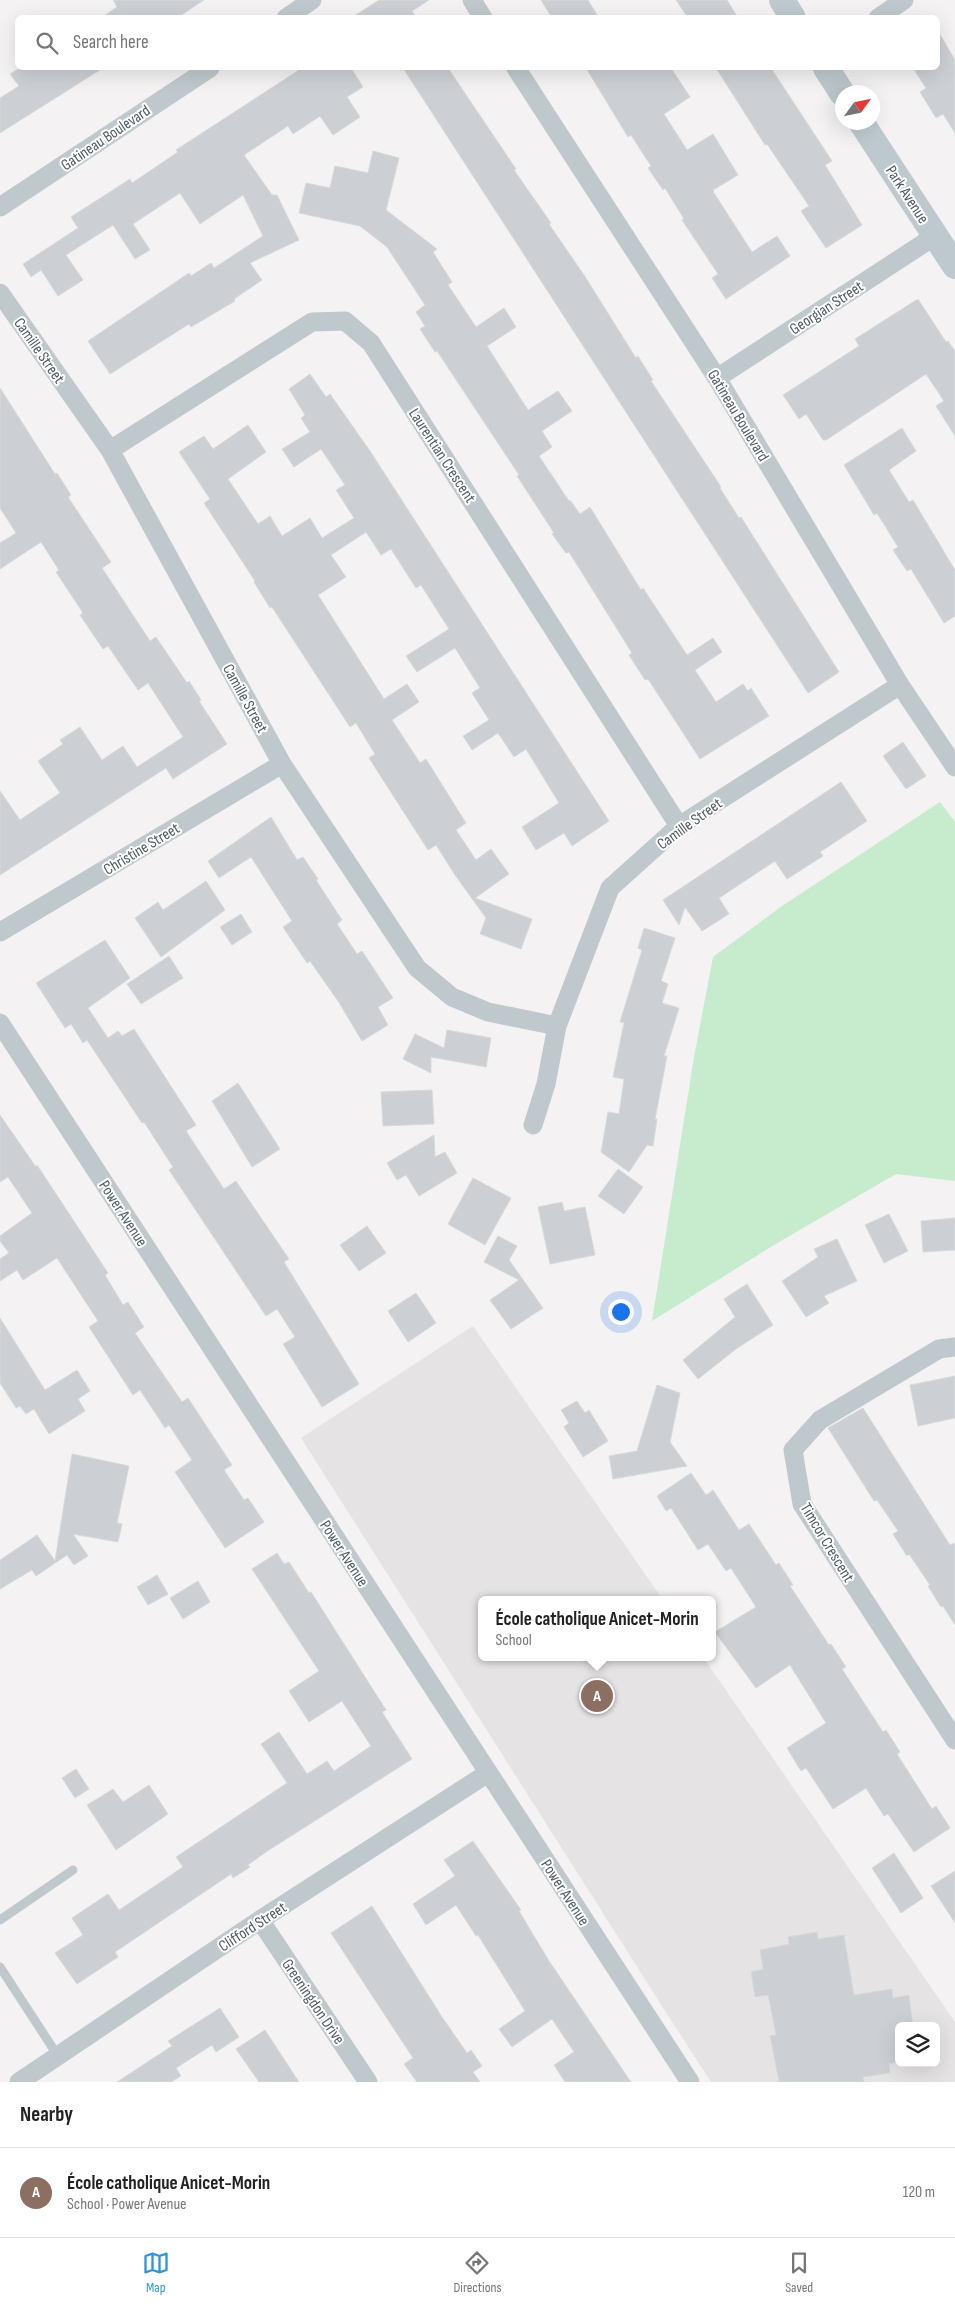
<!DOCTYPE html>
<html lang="en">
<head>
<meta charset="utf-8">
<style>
  body { margin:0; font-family:"Sofia Sans Condensed",sans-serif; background:#f6f6f6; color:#222 }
  .controls { position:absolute; right:15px; bottom:15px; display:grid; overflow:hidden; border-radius:8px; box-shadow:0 5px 20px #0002 }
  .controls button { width:45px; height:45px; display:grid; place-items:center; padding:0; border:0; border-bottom:1px solid #e0e0e0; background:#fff; color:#222; font:25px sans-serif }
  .compass { position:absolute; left:835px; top:85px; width:45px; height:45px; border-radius:50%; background:#fff; box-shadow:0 5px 20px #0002; rotate:57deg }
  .you { position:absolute; left:620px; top:1311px; width:18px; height:18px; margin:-12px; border:4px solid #fff; border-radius:50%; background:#1a73e8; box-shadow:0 0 0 8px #1a73e833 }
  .badge { display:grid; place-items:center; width:32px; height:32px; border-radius:50%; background:#2e97d3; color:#fff; font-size:16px; font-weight:700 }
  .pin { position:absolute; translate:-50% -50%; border:2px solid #fff; box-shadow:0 1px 5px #0006 }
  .popup { position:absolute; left:478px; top:1596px; width:238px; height:65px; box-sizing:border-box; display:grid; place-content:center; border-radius:8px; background:#fff; filter:drop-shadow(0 1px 4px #0005); font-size:16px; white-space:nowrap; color:#767676 }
  .popup b { font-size:19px; color:#222 }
  .popup::after { content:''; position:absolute; left:50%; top:100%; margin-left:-10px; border:10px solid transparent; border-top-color:#fff }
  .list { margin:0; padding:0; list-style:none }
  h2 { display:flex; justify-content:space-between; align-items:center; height:65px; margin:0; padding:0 20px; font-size:21px }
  h2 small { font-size:16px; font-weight:400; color:#767676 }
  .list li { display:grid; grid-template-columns:32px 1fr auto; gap:15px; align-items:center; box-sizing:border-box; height:90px; padding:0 20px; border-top:1px solid #e0e0e0 }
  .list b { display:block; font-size:19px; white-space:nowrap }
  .list p { margin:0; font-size:16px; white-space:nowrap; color:#767676 }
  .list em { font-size:16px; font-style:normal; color:#767676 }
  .icon { flex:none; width:28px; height:28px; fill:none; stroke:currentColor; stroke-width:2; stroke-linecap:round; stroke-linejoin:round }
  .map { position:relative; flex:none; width:955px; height:2082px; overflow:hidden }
  .search { position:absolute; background:#fff; box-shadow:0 5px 20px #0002; left:15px; right:15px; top:15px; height:55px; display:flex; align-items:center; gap:12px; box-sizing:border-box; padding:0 18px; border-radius:8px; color:#767676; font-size:19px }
  .sheet { height:155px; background:#fff }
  nav { display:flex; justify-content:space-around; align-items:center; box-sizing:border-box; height:70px; border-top:1px solid #e0e0e0; background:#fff; font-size:14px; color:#767676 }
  nav a { display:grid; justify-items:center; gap:2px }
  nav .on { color:#2e97d3 }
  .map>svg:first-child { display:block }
  .education { fill:#e5e3e4; fill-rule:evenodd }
  .green { fill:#c6eccd }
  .building { fill:#ccd0d4; stroke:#d7dadc }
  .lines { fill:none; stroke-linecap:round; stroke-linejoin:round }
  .lane { stroke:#bfc9cd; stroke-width:9 }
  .street { stroke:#bfc9cd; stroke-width:19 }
  .secondary { stroke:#bdc9ce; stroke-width:26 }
  .labels { text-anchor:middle; stroke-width:4; stroke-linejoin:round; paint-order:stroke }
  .street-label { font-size:16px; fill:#4c595e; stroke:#fff }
</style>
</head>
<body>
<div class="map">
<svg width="955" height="2082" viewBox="0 0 955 2082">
  <rect width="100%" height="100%" fill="#f4f2f3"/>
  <path class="education" d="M 473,1326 L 663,1600 L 482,1600 L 482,1657 L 703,1657 L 955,2022 L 955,2082 L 711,2082 L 669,2017 L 301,1438 ZM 899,2026 L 936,2026 L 936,2063 L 899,2063 Z"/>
  <path class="green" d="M 940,802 L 955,822 L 955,1181 L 896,1174 L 779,1242 L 652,1321 L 694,1057 L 713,957 L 782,906 Z"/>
  <path class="building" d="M 113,0 L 204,0 L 177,18 L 101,18 L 117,7 Z
    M 379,0 L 429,0 L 412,11 L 416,18 L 351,18 Z
    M 541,0 L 588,0 L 599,18 L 552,18 Z
    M 676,0 L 727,0 L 738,18 L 688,18 Z
    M 938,31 L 955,60 L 955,133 L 943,114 L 936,118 L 920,92 L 926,88 L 913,68 L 938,68 Z
    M 20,68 L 103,68 L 0,133 L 0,98 L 19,86 L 10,74 Z
    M 302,68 L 351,68 L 363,87 L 347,97 L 360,117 L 333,135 L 320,116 L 293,134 L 288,126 L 244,155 L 272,195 L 277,195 L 299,240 L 250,263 L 262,280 L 234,299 L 235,301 L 191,327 L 189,324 L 110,374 L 88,341 L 189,273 L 191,276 L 211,263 L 214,268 L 263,236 L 243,195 L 200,224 L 180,193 L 133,224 L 150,250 L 135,259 L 113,225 L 66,255 L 83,280 L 58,296 L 41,270 L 31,277 L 23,264 L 78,228 L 71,217 L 130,179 L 132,183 L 178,152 L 176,150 Z
    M 403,68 L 448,68 L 516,169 L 514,170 L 551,223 L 549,224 L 584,275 L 636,358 L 638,356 L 653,380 L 651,381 L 721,487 L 720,488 L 739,518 L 741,517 L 839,672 L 808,693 Z
    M 586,68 L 671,68 L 690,97 L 664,114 L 687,150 L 713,134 L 738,175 L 713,190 L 714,193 L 752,252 L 777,236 L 790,256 L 726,299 L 712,278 L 718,274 L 682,220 L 684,219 L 665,188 L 663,190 L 648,168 L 651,166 L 631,135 L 628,137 Z
    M 716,68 L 771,68 L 832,161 L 825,165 L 862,225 L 826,248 L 801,211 L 809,206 L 767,144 L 765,145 Z
    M 373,151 L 399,158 L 386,210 L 437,249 L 433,252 L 452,282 L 448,285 L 476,327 L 504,308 L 516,327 L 487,346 L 528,410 L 558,391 L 572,411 L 542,431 L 552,447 L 539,456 L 569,501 L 570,500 L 580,514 L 590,507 L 641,590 L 643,588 L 687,655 L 713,638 L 722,652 L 695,670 L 716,702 L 743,684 L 748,691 L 751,688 L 769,716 L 700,759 L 648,679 L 645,680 L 629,655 L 632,653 L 569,552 L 566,553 L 552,534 L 554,533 L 517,476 L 519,475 L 437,351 L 435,352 L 420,329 L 425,326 L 416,312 L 425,305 L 387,247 L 360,226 L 299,213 L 306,183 L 330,188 L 335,166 L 368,173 Z
    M 918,299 L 946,342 L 948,341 L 955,351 L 955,436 L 936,406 L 944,401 L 926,374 L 826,440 L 823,440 L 806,414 L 799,419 L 783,395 L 859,346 L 855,339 Z
    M 310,374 L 326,397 L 330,394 L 370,451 L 609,821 L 572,846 L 564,833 L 536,850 L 522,827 L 559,803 L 526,749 L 514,757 L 498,733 L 472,750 L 463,736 L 489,720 L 472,693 L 480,688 L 455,648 L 417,672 L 406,656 L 449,629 L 421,585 L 416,588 L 391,549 L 381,555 L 366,532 L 331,555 L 346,577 L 318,595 L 384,699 L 407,684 L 419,702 L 392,720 L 420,763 L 426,759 L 466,823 L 456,830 L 476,860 L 491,849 L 509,874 L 475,898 L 532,919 L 521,949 L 480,934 L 486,918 L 455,875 L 436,845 L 428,850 L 369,758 L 375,754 L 356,723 L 350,727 L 272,607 L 270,608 L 254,582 L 255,581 L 204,503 L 210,499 L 179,452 L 204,436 L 213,449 L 248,425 L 266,452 L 228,479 L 258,524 L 270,516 L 282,536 L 310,518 L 322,538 L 354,518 L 336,490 L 345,485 L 321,449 L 294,467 L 282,449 L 310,432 L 301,418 L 305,415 L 289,389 Z
    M 0,388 L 55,474 L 57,473 L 71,495 L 68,497 L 111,562 L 102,568 L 150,641 L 156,637 L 187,683 L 189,681 L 201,700 L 199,701 L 227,744 L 173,779 L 166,768 L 0,875 L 0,791 L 20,820 L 60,793 L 38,761 L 63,744 L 60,740 L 80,727 L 102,760 L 123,746 L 137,767 L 183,737 L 148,683 L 138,690 L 108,646 L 103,649 L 80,615 L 83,613 L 56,572 L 59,570 L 41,542 L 0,569 L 0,543 L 16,533 L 0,508 Z
    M 902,428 L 916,451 L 889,470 L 909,502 L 913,500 L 955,570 L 955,616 L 944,623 L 911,569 L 907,571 L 893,550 L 898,547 L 877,513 L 874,515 L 844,465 Z
    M 903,742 L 926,776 L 906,789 L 883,756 Z
    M 841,782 L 867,821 L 820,852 L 823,856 L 787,879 L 775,861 L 719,898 L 729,914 L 702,931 L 685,907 L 679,925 L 663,900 Z
    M 271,817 L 297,860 L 303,857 L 318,879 L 316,880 L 342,920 L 337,924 L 357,954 L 362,951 L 393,998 L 378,1007 L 388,1025 L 362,1041 L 338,1001 L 310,961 L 307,963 L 283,927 L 292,921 L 251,857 L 219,878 L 208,861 Z
    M 206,881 L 225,910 L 161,957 L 135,918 L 158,902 L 163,910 Z
    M 241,914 L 252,932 L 232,945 L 220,927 Z
    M 644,928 L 675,938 L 661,981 L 668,984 L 662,1003 L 679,1008 L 664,1056 L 667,1056 L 655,1119 L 657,1119 L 653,1146 L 647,1145 L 629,1172 L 601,1152 L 608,1112 L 619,1114 L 624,1079 L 613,1077 L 624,1023 L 620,1022 L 642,950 L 638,948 Z
    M 105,940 L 130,978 L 88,1008 L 108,1038 L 118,1031 L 122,1036 L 134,1029 L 196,1125 L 186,1131 L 224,1189 L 236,1181 L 289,1259 L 284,1262 L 359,1384 L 322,1407 L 283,1344 L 295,1337 L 277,1309 L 266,1316 L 169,1170 L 173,1167 L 144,1122 L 142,1123 L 87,1040 L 83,1043 L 71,1024 L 65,1028 L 36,983 Z
    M 169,956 L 183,978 L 141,1004 L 127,984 Z
    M 447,1030 L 491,1038 L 486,1067 L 431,1057 L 431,1073 L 403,1059 L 415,1034 L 444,1048 Z
    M 238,1083 L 280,1149 L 252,1167 L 212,1101 Z
    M 432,1090 L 434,1124 L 383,1126 L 381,1092 Z
    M 0,1115 L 36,1167 L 37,1165 L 87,1241 L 108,1273 L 105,1275 L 123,1305 L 128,1302 L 144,1327 L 135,1333 L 182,1402 L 188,1398 L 232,1465 L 224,1470 L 244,1500 L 248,1498 L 264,1522 L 225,1548 L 175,1472 L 192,1460 L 169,1425 L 165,1428 L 140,1390 L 133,1395 L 89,1327 L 98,1321 L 57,1258 L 23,1280 L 17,1270 L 0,1281 L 0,1259 L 9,1253 L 0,1241 L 0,1236 L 32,1213 L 8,1177 L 0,1182 Z
    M 434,1135 L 435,1157 L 445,1152 L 457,1173 L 419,1196 L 406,1175 L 397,1180 L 387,1163 Z
    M 618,1169 L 643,1187 L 624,1214 L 598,1196 Z
    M 473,1178 L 511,1198 L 485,1245 L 448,1224 Z
    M 562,1202 L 564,1211 L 585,1207 L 595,1255 L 550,1264 L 538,1207 Z
    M 889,1214 L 908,1251 L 884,1263 L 865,1225 Z
    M 955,1218 L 955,1250 L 923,1252 L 921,1221 Z
    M 367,1226 L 386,1253 L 359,1271 L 340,1245 Z
    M 498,1236 L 517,1246 L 509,1260 L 543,1308 L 511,1329 L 490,1300 L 519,1280 L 484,1262 Z
    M 837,1239 L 857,1281 L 824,1296 L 829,1303 L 806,1317 L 782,1281 L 818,1257 L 814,1249 Z
    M 747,1284 L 773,1325 L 736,1349 L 698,1379 L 683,1360 L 735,1317 L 724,1299 Z
    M 416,1293 L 436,1323 L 408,1342 L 388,1311 Z
    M 0,1318 L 45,1390 L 77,1370 L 90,1391 L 78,1399 L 85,1411 L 49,1434 L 34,1409 L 26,1414 L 20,1406 L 16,1408 L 0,1383 Z
    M 955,1376 L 955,1418 L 918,1426 L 910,1385 Z
    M 657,1385 L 680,1393 L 670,1442 L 687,1466 L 613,1479 L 609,1456 L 637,1451 Z
    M 577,1401 L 585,1413 L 589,1410 L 608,1441 L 583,1457 L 564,1427 L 569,1423 L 561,1410 Z
    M 863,1408 L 950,1545 L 955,1543 L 955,1625 L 943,1606 L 941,1607 L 928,1586 L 930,1585 L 909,1554 L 907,1556 L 893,1534 L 898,1531 L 877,1500 L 874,1501 L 828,1428 Z
    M 72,1454 L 129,1466 L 117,1523 L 122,1524 L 118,1542 L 73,1534 L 88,1556 L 74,1565 L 67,1555 L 36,1576 L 32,1570 L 0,1589 L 0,1560 L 37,1535 L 55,1561 Z
    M 691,1473 L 706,1495 L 713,1490 L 739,1530 L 749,1524 L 776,1565 L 779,1563 L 793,1585 L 790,1586 L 829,1645 L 831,1644 L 846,1667 L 842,1669 L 883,1732 L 886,1730 L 900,1752 L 897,1754 L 932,1809 L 936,1806 L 950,1828 L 914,1852 L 888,1814 L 884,1816 L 866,1788 L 833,1809 L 806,1768 L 801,1771 L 787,1748 L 826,1723 L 790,1665 L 756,1688 L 715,1632 L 756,1607 L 731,1568 L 726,1571 L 708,1544 L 698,1550 L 671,1508 L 666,1511 L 657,1496 Z
    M 277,1553 L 284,1564 L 289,1562 L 309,1593 L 311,1592 L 386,1710 L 382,1712 L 412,1759 L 266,1852 L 248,1865 L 250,1867 L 233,1878 L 231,1874 L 115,1952 L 118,1957 L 77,1984 L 55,1953 L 83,1935 L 72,1918 L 108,1894 L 119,1910 L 183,1867 L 176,1857 L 287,1783 L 261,1744 L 279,1732 L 307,1774 L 327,1761 L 334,1771 L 371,1746 L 342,1701 L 309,1722 L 289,1691 L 319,1671 L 252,1569 Z
    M 157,1575 L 168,1594 L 148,1605 L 137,1587 Z
    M 198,1581 L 210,1602 L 183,1619 L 170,1598 Z
    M 76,1769 L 89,1789 L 75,1798 L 62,1778 Z
    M 149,1785 L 168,1814 L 116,1850 L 87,1805 L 113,1789 L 123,1802 Z
    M 473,1841 L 521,1910 L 519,1911 L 549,1961 L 631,2082 L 565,2082 L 554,2065 L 574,2052 L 552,2019 L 512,2047 L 499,2029 L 525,2011 L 478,1935 L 476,1936 L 456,1905 L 426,1925 L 413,1904 L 455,1876 L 444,1860 Z
    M 894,1853 L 923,1898 L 901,1913 L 872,1868 Z
    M 955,1871 L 955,1923 L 931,1886 Z
    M 372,1906 L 442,2017 L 467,2053 L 471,2050 L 482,2066 L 473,2072 L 480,2082 L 417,2082 L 404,2064 L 413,2058 L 331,1933 Z
    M 817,1932 L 818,1939 L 844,1935 L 854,1995 L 892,1989 L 893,1998 L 909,1995 L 913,2026 L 899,2026 L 899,2062 L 889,2064 L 890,2073 L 863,2077 L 864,2082 L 779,2082 L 770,2036 L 776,2035 L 768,1995 L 755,1997 L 751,1972 L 763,1969 L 760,1950 L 789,1944 L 788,1937 Z
    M 220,2008 L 239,2037 L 216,2052 L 212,2045 L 176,2068 L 181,2076 L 171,2082 L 117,2082 L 172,2046 L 168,2041 Z
    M 265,2030 L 299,2082 L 259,2082 L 236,2049 Z"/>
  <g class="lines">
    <path class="lane" d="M 0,1920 L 73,1870
      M 0,1967 L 58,2056"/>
    <path class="street" d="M 472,0 L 483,18
      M 286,18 L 312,0
      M 878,18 L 904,0
      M 516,68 L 717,378 L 900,685 L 955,767
      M 0,207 L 210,68
      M 0,293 L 110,450 L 282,764 L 417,968 L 452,997 L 488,1012 L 557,1026
      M 717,378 L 935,236
      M 110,450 L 312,322 L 345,321 L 371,343 L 679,826
      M 0,932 L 282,764
      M 0,1023 L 690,2082
      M 533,1125 L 546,1084 L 557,1026 L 610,888 L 679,826 L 900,685
      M 955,1347 L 939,1349 L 820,1420 L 793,1450 L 802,1504 L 955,1740
      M 260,1920 L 368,2082
      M 19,2082 L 260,1920 L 488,1773"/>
    <path class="secondary" d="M 782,0 L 793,18
      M 826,68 L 842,93
      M 861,122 L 955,266"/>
  </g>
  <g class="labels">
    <g class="street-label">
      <text transform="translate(105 137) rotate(-34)" y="6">Gatineau Boulevard</text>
      <text transform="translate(908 194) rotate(57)" y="6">Park Avenue</text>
      <text transform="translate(826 307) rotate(-33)" y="6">Georgian Street</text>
      <text transform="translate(40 350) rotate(55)" y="6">Camille Street</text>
      <text transform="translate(739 415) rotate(59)" y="6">Gatineau Boulevard</text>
      <text transform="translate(443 455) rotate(57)" y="6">Laurentian Crescent</text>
      <text transform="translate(246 698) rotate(61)" y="6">Camille Street</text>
      <text transform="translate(689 823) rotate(-36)" y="6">Camille Street</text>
      <text transform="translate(141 848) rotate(-31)" y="6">Christine Street</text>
      <text transform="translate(124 1213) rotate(57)" y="6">Power Avenue</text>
      <text transform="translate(828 1542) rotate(59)" y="6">Timcor Crescent</text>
      <text transform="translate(345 1553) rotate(57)" y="6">Power Avenue</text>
      <text transform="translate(566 1892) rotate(57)" y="6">Power Avenue</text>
      <text transform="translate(252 1926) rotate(-33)" y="6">Clifford Street</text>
      <text transform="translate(314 2001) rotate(56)" y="6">Greeningdon Drive</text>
    </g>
  </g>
</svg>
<div class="controls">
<button><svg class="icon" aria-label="layers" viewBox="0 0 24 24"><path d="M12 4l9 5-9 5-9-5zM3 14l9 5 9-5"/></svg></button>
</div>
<svg class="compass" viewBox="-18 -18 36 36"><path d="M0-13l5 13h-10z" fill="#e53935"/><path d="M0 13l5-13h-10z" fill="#767676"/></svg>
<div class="you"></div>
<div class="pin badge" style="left:597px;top:1696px;background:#8d6e63">A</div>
<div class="popup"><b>École catholique Anicet-Morin</b>School</div>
<div class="search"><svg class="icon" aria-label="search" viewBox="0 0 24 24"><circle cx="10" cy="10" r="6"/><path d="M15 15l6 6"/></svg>Search here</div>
</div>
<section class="sheet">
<h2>Nearby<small></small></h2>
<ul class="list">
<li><span class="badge" style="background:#8d6e63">A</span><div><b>École catholique Anicet-Morin</b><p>School · Power Avenue</p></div><em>120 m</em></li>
</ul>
</section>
<nav>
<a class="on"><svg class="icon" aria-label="map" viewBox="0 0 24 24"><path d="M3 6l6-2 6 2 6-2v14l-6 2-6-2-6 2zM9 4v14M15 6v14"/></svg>Map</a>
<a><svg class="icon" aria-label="directions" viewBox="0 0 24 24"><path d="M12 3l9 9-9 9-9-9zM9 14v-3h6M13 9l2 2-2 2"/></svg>Directions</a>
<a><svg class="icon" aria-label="saved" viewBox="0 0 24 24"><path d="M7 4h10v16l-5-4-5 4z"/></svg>Saved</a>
</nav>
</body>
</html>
